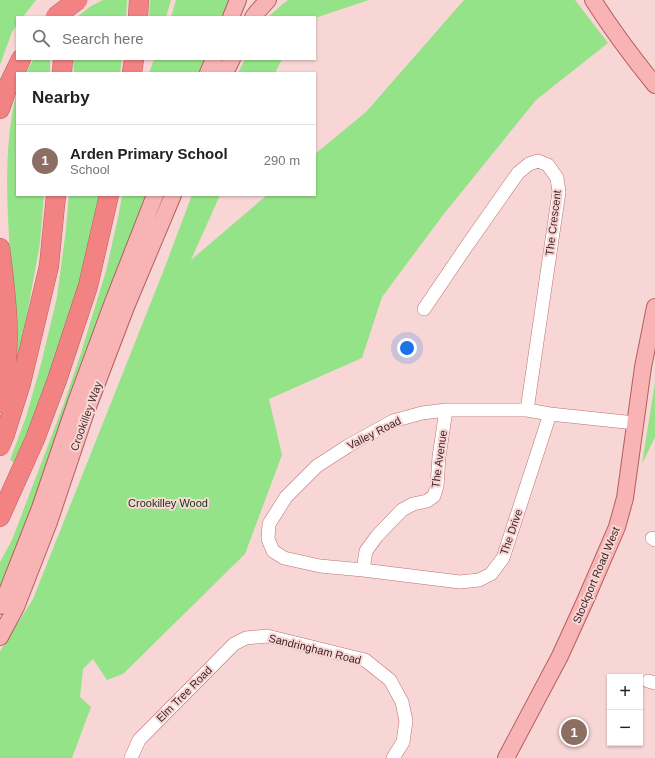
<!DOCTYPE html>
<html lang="en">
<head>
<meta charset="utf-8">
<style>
  body { margin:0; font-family:Helvetica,sans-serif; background:#f2f2f2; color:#222 }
  .controls { position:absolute; right:12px; bottom:12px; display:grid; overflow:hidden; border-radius:0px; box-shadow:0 1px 3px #0004 }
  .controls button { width:36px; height:36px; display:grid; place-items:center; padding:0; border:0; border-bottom:1px solid #e0e0e0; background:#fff; color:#222; font:20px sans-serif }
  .you { position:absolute; left:407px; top:348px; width:14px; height:14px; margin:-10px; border:3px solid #fff; border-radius:50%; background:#1a73e8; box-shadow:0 0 0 6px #1a73e833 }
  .badge { display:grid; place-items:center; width:26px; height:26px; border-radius:50%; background:#db2777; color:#fff; font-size:13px; font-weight:700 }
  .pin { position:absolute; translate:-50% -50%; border:2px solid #fff; box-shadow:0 1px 4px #0006 }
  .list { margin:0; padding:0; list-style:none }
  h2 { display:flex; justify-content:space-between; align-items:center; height:52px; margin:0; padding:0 16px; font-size:17px }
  h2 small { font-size:13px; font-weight:400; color:#767676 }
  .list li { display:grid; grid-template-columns:26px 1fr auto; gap:12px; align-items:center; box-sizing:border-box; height:72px; padding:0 16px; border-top:1px solid #e0e0e0 }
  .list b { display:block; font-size:15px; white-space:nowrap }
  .list p { margin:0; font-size:13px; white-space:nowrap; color:#767676 }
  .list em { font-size:13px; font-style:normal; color:#767676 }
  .icon { flex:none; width:22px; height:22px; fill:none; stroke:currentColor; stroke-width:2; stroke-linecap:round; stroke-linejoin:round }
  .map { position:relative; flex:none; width:655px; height:758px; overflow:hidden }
  .search { position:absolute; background:#fff; box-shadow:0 1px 3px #0004; left:16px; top:16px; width:300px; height:44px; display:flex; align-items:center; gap:10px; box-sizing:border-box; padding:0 14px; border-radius:0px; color:#767676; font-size:15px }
  .panel { position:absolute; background:#fff; box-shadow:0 1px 3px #0004; left:16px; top:72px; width:300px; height:124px; border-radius:0px }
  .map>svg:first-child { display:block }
  .green { fill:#95e388 }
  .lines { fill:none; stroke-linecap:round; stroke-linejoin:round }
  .minor-casing { stroke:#bb7271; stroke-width:14 }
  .major-casing { stroke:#b35f5f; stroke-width:18 }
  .highway-casing { stroke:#b35f5f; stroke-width:20 }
  .minor { stroke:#fff; stroke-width:13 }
  .major { stroke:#f8b4b4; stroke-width:16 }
  .highway { stroke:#f38282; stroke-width:19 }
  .highway-bridge-casing { stroke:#b35f5f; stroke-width:20; stroke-linecap:butt }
  .highway-bridge { stroke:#f38282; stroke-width:19 }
  .labels { text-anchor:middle; stroke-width:4; stroke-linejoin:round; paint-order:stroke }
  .street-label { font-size:11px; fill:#3d1f1f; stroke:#f7d6d5 }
  .park-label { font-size:11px; fill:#12330c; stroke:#f7d6d5 }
</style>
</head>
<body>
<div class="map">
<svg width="655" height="758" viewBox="0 0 655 758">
  <rect width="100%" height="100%" fill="#f7d6d5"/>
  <path class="green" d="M 0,0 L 36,0 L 23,17 L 17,17 L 17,25 L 12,32 L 0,65 Z
    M 103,0 L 127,0 L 126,17 L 77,17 L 91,6 Z
    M 150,0 L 171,0 L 166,17 L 149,17 Z
    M 176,0 L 234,0 L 227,17 L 171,17 Z
    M 288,0 L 369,0 L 315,18 L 315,17 L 268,17 L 284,3 Z
    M 464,0 L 575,0 L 608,43 L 536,100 L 443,215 L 382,297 L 362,358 L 269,399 L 282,455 L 245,554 L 123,674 L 107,680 L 93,659 L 83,669 L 80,697 L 91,707 L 72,758 L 0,758 L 0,651 L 33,599 L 163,272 L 192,195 L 220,195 L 191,260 L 267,195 L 315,195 L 315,154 L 366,112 Z
    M 34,59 L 50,59 L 50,73 L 25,73 Z
    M 73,59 L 122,59 L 120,73 L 74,73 Z
    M 154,59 L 209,59 L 203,73 L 149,73 Z
    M 245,59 L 282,59 L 275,73 L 238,73 Z
    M 17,90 L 17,195 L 44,195 L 40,243 L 24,331 L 13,376 C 13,360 13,345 14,330 C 14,322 15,314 14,306 C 9,233 0,159 17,90 Z
    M 69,195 L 101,195 L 82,279 L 43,392 L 15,463 L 10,460 L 26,417 L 41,364 L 57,297 L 66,229 Z
    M 122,195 L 151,195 L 69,408 L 30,512 L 10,568 L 0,589 L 0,562 L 12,540 L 63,406 L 80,356 L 106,271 L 119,213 Z
    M 655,382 L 655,437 L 642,464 Z"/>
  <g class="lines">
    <defs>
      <path id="minor" d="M 424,309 L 466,247 L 518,173 L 529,164 L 538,161 L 548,165 L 557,178 L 559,192 L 527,410
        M 550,414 L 503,558 L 491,574 L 479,580 L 460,582 L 363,570 L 320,566 L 284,558 L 273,551 L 268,539 L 269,524 L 286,497 L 317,466 L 348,446 L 393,421 L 422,413 L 446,410 L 527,410 L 550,414 L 635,423
        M 652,538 L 655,540
        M 363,570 L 366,551 L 377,536 L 402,510 L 413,504 L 427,501 L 434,496 L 437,486 L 439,457 L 446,410
        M 648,681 L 655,683
        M 131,758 L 139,740 L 234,644 L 246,638 L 267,636 L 365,660 L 390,680 L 402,702 L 406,721 L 403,742 L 393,758"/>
      <path id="major" d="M 593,0 C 612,30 633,58 655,85
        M 231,17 L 238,0
        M 253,17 L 257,12 L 268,0
        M 208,73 L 214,59
        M 225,73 L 232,59
        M 0,606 L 7,592 L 40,508 L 76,402 L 113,302 L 155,195
        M 0,637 L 16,607 L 49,522 L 86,412 L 126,307 L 173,195
        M 506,758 L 560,656 L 585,601 L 617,527 L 625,498 L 643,367 L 655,307"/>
      <path id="highway" d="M 138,17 L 139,0
        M 62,73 L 63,59
        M 132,73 L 134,59
        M 0,109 L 8,86 L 21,59
        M 0,248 C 7,299 13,352 0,403
        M 0,446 L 5,434 L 21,383 L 49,266 L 56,195
        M 0,517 L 35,439 L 57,380 L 88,286 L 109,195"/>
    </defs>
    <use href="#minor" class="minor-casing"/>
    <use href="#major" class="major-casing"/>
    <use href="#highway" class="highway-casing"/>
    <use href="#minor" class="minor"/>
    <use href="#major" class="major"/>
    <use href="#highway" class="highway"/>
    <defs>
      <path id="highway-bridge" d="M 55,17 L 60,13 L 78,0"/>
    </defs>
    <use href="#highway-bridge" class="highway-bridge-casing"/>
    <use href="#highway-bridge" class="highway-bridge"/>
  </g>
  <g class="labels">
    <g class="street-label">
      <text transform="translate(553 223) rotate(-83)" y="4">The Crescent</text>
      <text transform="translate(86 416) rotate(-70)" y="4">Crookilley Way</text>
      <text transform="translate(374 433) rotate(-27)" y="4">Valley Road</text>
      <text transform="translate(439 459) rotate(-82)" y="4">The Avenue</text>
      <text transform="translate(511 532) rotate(-71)" y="4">The Drive</text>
      <text transform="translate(596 575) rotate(-67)" y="4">Stockport Road West</text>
      <text transform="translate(315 649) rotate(14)" y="4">Sandringham Road</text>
      <text transform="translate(184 694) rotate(-45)" y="4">Elm Tree Road</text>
    </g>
    <g class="park-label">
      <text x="168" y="507">Crookilley Wood</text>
    </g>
  </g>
</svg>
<div class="controls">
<button>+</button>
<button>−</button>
</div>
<div class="you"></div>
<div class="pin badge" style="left:574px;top:732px;background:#8d6e63">1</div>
<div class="search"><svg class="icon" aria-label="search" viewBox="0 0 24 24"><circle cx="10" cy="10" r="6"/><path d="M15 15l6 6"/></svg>Search here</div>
<section class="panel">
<h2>Nearby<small></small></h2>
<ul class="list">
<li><span class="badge" style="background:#8d6e63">1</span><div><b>Arden Primary School</b><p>School</p></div><em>290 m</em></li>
</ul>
</section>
</div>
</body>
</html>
